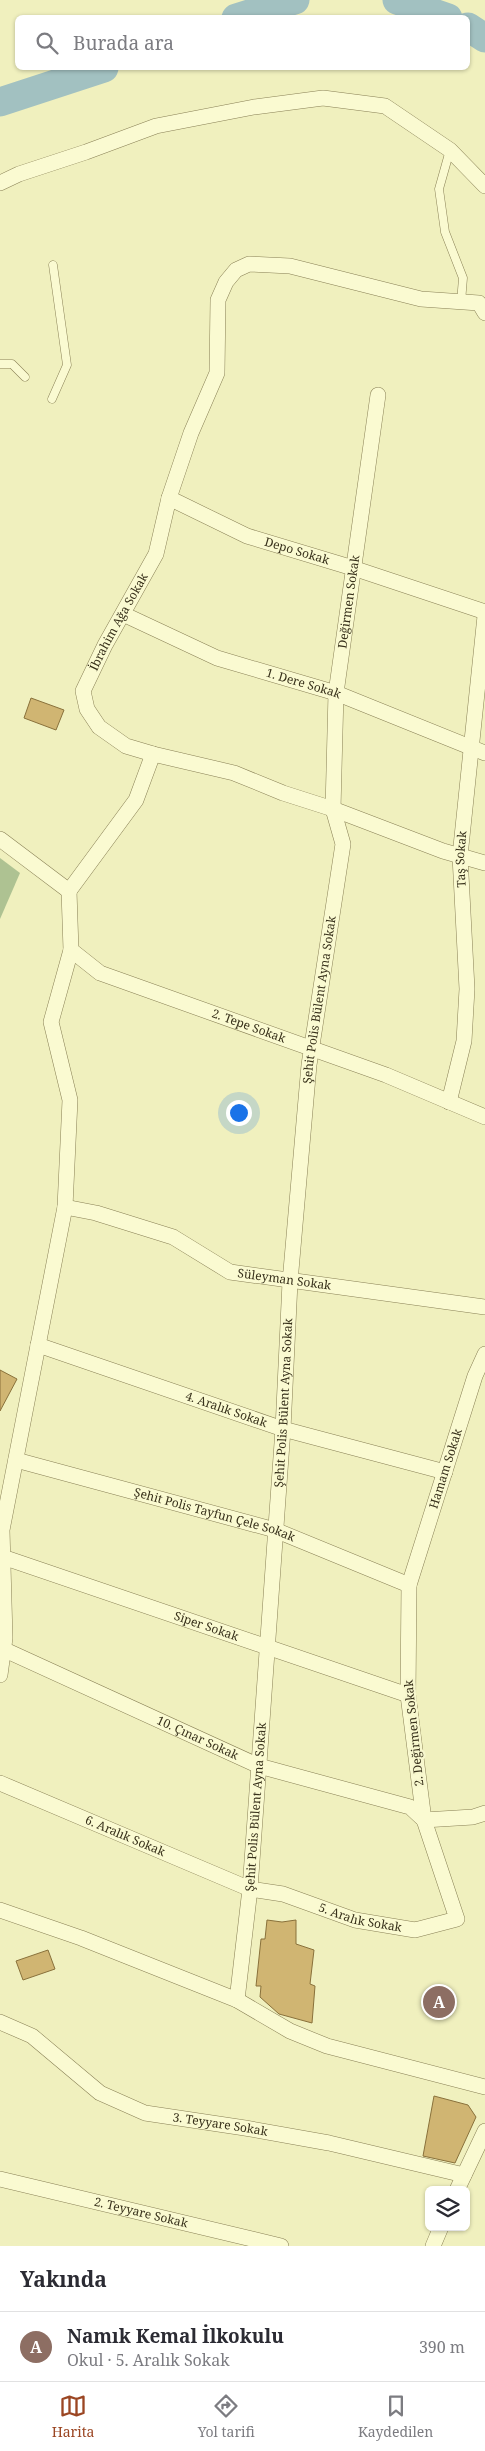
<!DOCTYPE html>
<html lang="tr">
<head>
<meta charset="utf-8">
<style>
  body { margin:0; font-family:"Noto Serif",serif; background:#f7f7f7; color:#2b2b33 }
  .controls { position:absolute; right:15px; bottom:15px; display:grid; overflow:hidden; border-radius:8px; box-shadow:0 1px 4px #0004 }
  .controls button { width:45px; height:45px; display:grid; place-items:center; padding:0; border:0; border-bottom:1px solid #e1e1e2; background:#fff; color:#2b2b33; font:25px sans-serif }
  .you { position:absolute; left:238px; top:1112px; width:18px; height:18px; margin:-12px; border:4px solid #fff; border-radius:50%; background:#1a73e8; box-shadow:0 0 0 8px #1a73e833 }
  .badge { display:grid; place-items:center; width:32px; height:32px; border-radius:50%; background:#9b4623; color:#fff; font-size:16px; font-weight:700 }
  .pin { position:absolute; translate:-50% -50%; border:2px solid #fff; box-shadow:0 1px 5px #0006 }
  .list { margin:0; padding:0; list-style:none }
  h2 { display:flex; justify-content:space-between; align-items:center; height:65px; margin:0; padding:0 20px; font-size:21px }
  h2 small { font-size:16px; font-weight:400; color:#7c7c81 }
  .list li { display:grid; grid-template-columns:32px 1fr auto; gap:15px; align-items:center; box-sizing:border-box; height:70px; padding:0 20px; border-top:1px solid #e1e1e2 }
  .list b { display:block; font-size:19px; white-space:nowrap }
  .list p { margin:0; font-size:16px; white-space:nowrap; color:#7c7c81 }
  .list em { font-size:16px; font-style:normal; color:#7c7c81 }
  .icon { flex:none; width:28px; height:28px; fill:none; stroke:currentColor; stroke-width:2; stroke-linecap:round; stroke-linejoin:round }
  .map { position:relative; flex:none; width:485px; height:2246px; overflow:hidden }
  .search { position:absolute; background:#fff; box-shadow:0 1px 4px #0004; left:15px; right:15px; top:15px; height:55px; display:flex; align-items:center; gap:12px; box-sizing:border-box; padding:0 18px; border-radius:8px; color:#7c7c81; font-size:19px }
  .sheet { height:135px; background:#fff }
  nav { display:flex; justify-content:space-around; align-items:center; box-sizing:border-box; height:70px; border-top:1px solid #e1e1e2; background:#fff; font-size:14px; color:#7c7c81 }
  nav a { display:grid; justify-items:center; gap:2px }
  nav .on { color:#9b4623 }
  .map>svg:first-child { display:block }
  .cemetery { fill:#aec292 }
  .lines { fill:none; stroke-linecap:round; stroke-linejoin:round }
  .river { stroke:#a2c1c1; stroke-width:29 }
  .building { fill:#d0b572; stroke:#89713b }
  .lane-casing { stroke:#898056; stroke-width:9 }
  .street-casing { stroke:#898056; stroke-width:16 }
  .lane { stroke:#fafad1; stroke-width:8 }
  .street { stroke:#fafad1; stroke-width:15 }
  .labels { text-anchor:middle; stroke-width:4.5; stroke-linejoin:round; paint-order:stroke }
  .street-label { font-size:12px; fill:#38311b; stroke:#f7f7ce }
</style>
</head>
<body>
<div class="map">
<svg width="485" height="2246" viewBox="0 0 485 2246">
  <rect width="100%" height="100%" fill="#f0f0be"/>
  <path class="cemetery" d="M 0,858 L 20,873 L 0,919 Z"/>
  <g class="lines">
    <path class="river" d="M 397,0 L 448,18
      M 236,18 L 295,0
      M 468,27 L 485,38
      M 0,102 L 104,68"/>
  </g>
  <path class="building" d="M 31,698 L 64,710 L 56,730 L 24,718 Z
    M 0,1370 L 17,1379 L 0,1411 Z
    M 267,1920 L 282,1922 L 296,1920 L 296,1944 L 314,1950 L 310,1984 L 315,1986 L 312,2023 L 279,2014 L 260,1997 L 261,1986 L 256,1986 L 261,1939 L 265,1939 Z
    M 48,1950 L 55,1969 L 23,1980 L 16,1961 Z
    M 434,2096 L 468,2105 L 476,2117 L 455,2163 L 423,2156 Z"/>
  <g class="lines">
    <defs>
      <path id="lane" d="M 450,150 L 439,189 L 445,232 L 463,278 L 461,302
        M 0,364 L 12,364 L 25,377
        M 52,399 L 67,365 L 53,265"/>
      <g id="street">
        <path d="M 0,183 L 19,174 L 86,152 L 156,126 L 254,107 L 323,98 L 385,106 L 450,150 L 485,186"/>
        <path id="s1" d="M 169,498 L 247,536 L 353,568 L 485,612"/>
        <path id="s2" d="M 123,614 L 217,658 L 336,693 L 485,753"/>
        <path d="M 153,754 L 234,773 L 283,793 L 333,809 L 443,851 L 485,863"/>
        <path d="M 0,839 L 69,891"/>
        <path id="s3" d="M 69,891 L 136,800 L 153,754 L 126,746 L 99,727 L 87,709 L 83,691 L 105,645 L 156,554 L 169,498 L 191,433 L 217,373 L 218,300 L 226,282 L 236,270 L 249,264 L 290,266 L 421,299 L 479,303 L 485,313"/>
        <path id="s4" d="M 69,891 L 71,950 L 100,973 L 386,1075 L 485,1117"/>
        <path id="s5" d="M 449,1102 L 464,1041 L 467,989 L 460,856 L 485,616"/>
        <path id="s6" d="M 65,1207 L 96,1213 L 173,1237 L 230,1272 L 485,1307"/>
        <path id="s7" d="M 38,1345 L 283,1429 L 445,1472"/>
        <path id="s8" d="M 16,1460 L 275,1530 L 409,1585"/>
        <path id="s9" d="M 0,1556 L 408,1695"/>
        <path id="s10" d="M 3,1649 L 259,1766 L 410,1807 L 424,1820"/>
        <path d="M 0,1675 L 5,1638 L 2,1530 L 65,1207 L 70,1100 L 51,1022 L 71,950"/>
        <path id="s11" d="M 0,1783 L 250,1889 L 283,1894 L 355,1920 L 415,1930 L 457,1919 L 424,1820 L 408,1695 L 409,1585 L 475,1376 L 485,1354"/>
        <path d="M 424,1820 L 473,1817 L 485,1813"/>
        <path d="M 0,1910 L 81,1938 L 237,2000 L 290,2031 L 327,2046 L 485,2087"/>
        <path id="s12" d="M 237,2000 L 250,1889 L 283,1429 L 290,1282 L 309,1065 L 343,844 L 333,809 L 336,693 L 378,395"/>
        <path id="s13" d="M 0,2022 L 32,2036 L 100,2093 L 145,2113 L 245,2128 L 329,2143 L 464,2175"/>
        <path id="s14" d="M 0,2179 L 281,2246"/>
        <path d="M 457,2190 L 485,2131"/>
        <path d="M 433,2246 L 441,2227"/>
      </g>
    </defs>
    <use href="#lane" class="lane-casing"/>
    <use href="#street" class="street-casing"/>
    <use href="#lane" class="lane"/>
    <use href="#street" class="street"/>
  </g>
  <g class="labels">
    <g class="street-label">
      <text dy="4" stroke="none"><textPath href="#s1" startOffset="139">Depo Sokak</textPath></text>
      <text dy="4" stroke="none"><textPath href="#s12" startOffset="1406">Değirmen Sokak</textPath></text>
      <text dy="4" stroke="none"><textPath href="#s3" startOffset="341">İbrahim Ağa Sokak</textPath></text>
      <text dy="4" stroke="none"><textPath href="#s2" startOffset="194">1. Dere Sokak</textPath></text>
      <text dy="4" stroke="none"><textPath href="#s5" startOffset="245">Taş Sokak</textPath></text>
      <text dy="4" stroke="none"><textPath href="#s12" startOffset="1004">Şehit Polis Bülent Ayna Sokak</textPath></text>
      <text dy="4" stroke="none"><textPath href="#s4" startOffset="254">2. Tepe Sokak</textPath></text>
      <text dy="4" stroke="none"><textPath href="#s6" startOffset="234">Süleyman Sokak</textPath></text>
      <text dy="4" stroke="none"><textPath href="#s12" startOffset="599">Şehit Polis Bülent Ayna Sokak</textPath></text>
      <text dy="4" stroke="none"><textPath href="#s7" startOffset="199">4. Aralık Sokak</textPath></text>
      <text dy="4" stroke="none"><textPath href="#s11" startOffset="948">Hamam Sokak</textPath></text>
      <text dy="4" stroke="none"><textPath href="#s8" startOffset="206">Şehit Polis Tayfun Çele Sokak</textPath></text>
      <text dy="4" stroke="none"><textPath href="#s9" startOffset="218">Siper Sokak</textPath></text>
      <text transform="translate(414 1733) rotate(-96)" y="4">2. Değirmen Sokak</text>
      <text dy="4" stroke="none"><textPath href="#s10" startOffset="214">10. Çınar Sokak</textPath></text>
      <text dy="4" stroke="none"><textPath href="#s12" startOffset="194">Şehit Polis Bülent Ayna Sokak</textPath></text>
      <text dy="4" stroke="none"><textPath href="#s11" startOffset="136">6. Aralık Sokak</textPath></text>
      <text dy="4" stroke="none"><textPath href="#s11" startOffset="386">5. Aralık Sokak</textPath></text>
      <text dy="4" stroke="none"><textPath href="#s13" startOffset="249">3. Teyyare Sokak</textPath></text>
      <text dy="4" stroke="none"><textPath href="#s14" startOffset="145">2. Teyyare Sokak</textPath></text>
    </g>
  </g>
</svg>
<div class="controls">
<button><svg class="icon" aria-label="layers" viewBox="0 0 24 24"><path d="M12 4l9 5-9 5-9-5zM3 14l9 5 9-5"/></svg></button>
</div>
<div class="you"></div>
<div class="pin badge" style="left:439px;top:2002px;background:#8d6e63">A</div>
<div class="search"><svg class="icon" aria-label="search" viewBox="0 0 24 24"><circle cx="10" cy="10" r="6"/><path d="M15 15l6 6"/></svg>Burada ara</div>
</div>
<section class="sheet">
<h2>Yakında<small></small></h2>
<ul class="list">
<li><span class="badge" style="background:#8d6e63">A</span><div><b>Namık Kemal İlkokulu</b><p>Okul · 5. Aralık Sokak</p></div><em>390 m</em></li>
</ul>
</section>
<nav>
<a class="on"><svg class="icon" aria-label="map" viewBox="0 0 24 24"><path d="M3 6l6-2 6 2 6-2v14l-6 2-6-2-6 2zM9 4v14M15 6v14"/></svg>Harita</a>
<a><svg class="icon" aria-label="directions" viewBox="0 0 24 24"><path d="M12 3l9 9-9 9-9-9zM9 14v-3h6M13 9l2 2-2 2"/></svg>Yol tarifi</a>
<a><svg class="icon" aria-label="saved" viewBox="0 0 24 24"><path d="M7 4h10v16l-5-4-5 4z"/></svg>Kaydedilen</a>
</nav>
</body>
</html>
